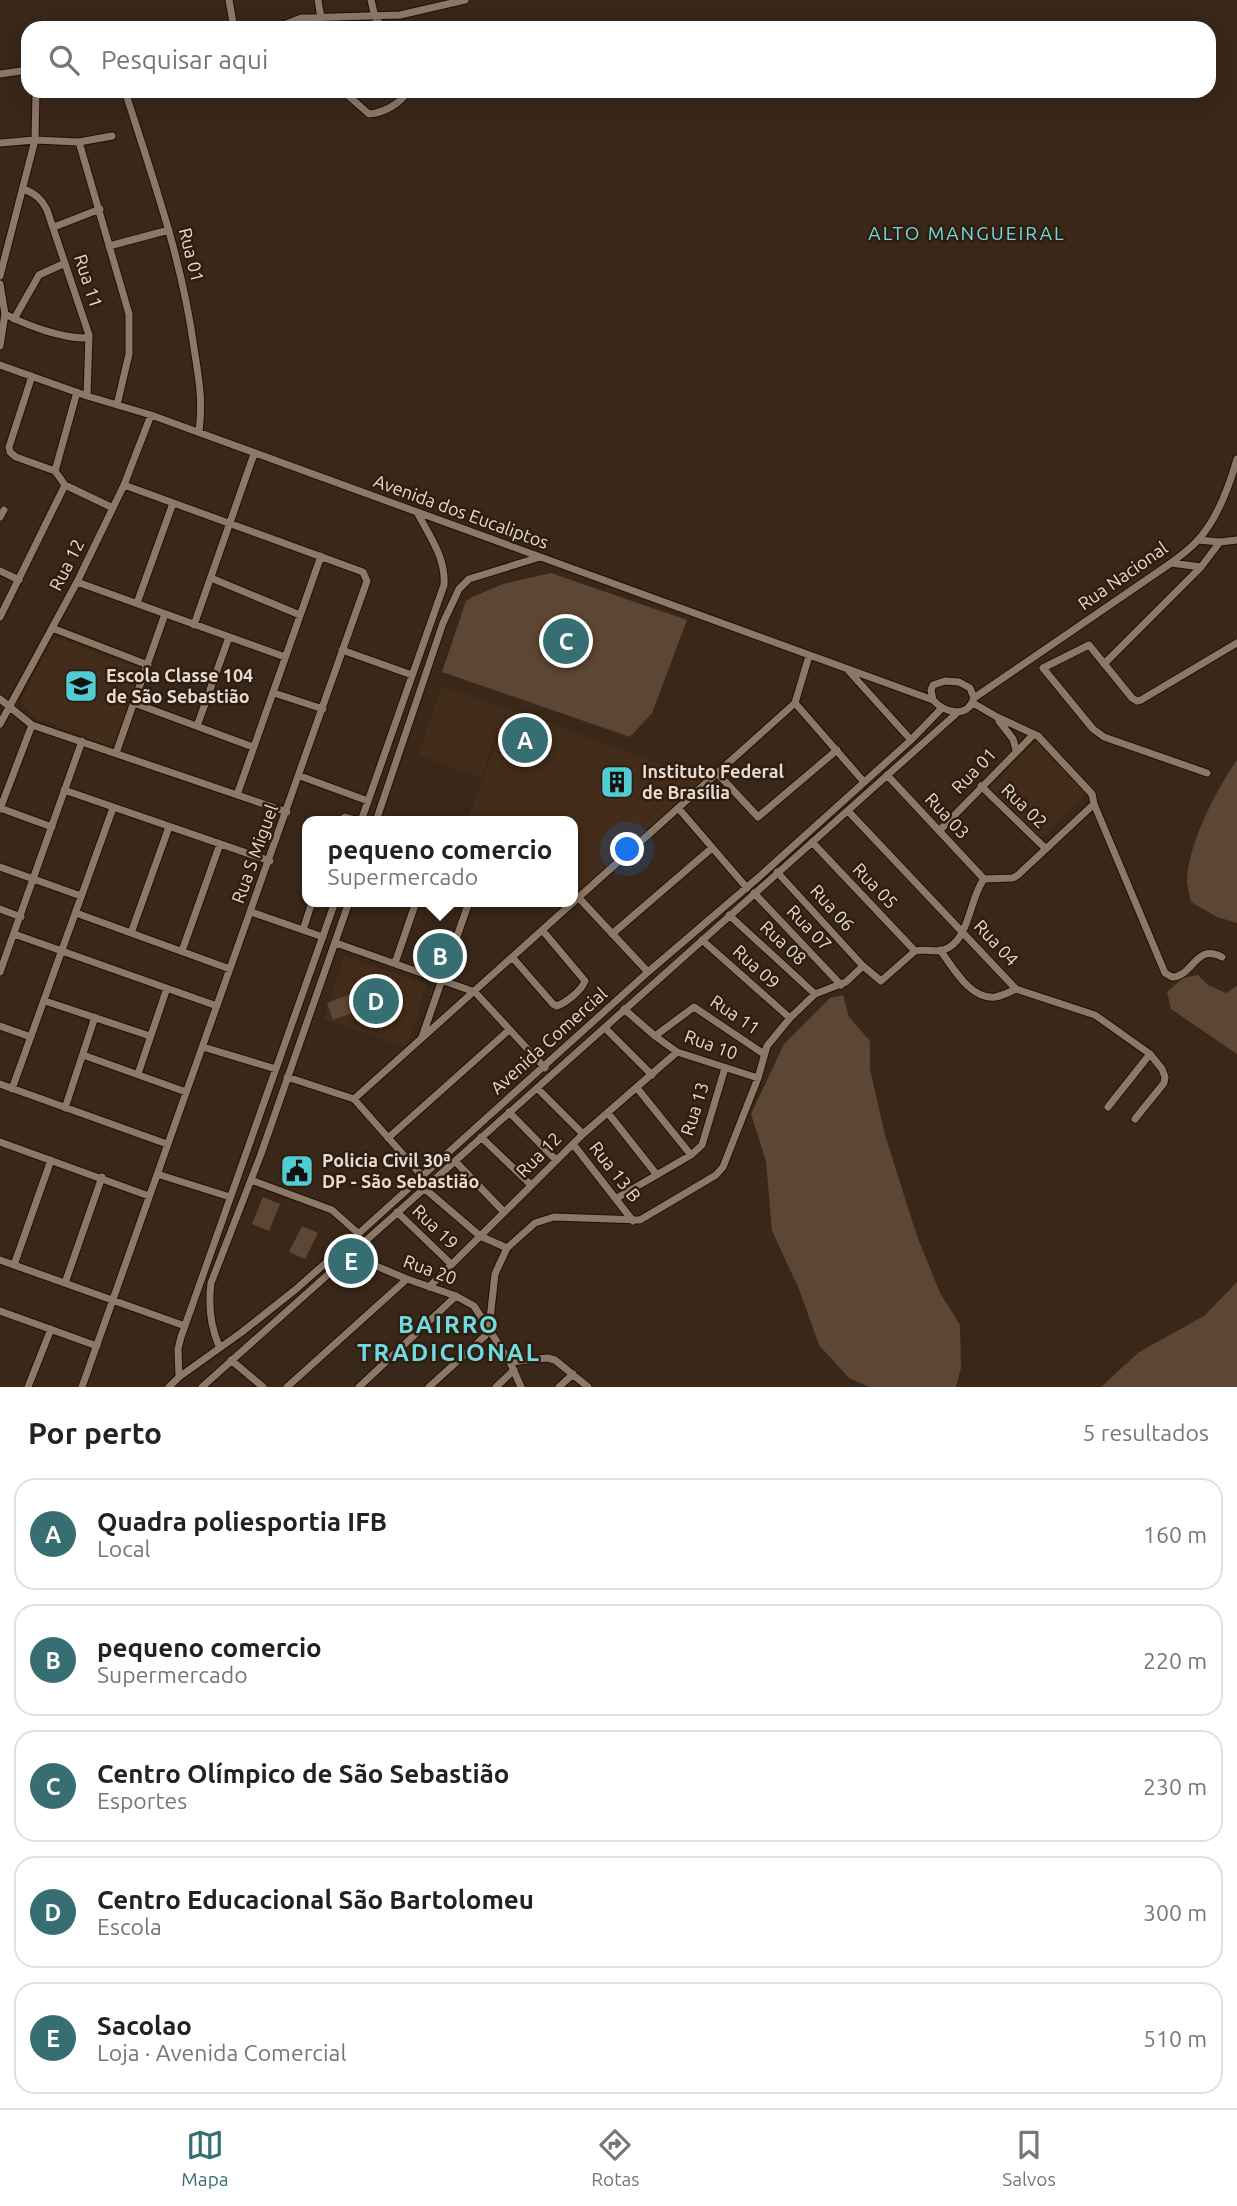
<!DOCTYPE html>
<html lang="pt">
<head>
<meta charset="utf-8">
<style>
  body { margin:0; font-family:Ubuntu,sans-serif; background:#f6f6f6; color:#222 }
  .you { position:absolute; left:628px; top:850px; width:24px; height:24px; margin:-18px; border:5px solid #fff; border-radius:50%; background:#1a73e8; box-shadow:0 0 0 10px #1a73e833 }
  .badge { display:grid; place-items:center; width:46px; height:46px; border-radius:50%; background:#376e72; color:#fff; font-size:23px; font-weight:700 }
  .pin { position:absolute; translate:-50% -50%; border:4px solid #fff; box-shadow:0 2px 7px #0006 }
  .popup { position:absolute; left:302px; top:816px; width:276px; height:91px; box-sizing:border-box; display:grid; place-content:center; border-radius:14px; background:#fff; filter:drop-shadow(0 2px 5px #0005); font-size:23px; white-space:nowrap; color:#767676 }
  .popup b { font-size:26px; color:#222 }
  .popup::after { content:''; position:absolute; left:50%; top:100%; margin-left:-14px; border:14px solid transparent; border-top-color:#fff }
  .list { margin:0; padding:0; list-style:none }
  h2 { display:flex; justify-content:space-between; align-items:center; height:91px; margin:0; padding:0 28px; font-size:30px }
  h2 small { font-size:23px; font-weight:400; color:#767676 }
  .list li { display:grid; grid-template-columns:46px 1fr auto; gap:21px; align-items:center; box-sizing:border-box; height:112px; margin:0 14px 14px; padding:0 14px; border:2px solid #e0e0e0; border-radius:21px }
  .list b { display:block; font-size:26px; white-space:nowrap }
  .list p { margin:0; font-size:23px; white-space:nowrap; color:#767676 }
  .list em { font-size:23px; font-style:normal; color:#767676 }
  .icon { flex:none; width:38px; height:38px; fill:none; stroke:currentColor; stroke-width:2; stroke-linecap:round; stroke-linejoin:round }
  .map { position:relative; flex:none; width:1237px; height:1387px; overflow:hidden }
  .search { position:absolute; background:#fff; box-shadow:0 7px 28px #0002; left:21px; right:21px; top:21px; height:77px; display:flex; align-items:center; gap:18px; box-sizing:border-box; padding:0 24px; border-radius:21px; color:#767676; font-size:26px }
  .sheet { height:721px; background:#fff }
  nav { display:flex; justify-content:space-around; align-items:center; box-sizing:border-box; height:98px; border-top:2px solid #e0e0e0; background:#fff; font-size:19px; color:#767676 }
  nav a { display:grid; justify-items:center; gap:4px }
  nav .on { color:#376e72 }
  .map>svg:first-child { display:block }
  .built { fill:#432c19 }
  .green { fill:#5d4634 }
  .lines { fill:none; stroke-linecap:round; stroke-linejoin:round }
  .minor-casing { stroke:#201004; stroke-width:9 }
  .minor { stroke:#8c7867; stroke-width:7 }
  .labels { text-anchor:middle; stroke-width:5; stroke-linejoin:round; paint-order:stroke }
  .street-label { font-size:18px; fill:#e6dad1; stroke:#2f1e10 }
  .poi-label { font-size:18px; font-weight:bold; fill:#e6dad1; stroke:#2f1e10; text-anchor:start }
  .neighbourhood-label { font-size:19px; letter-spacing:2px; fill:#6fdbe1; stroke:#2f1e10 }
  .district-label { font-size:24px; font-weight:bold; letter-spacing:2px; fill:#6fdbe1; stroke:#2f1e10 }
</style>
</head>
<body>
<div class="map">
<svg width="1237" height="1387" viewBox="0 0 1237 1387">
  <rect width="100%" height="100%" fill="#392719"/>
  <path class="built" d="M 58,638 L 138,668 L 139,672 L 115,742 L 110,746 L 35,718 L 23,706 L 21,699 L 52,641 Z
    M 442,686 L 507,708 L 481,778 L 418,755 Z
    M 509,708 L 707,781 L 581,890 L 573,887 L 573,821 L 467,821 Z
    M 1038,739 L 1087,794 L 1040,840 L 989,789 Z
    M 344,956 L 427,984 L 408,1043 L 404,1047 L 324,1019 Z"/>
  <path class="green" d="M 551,573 L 687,620 L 652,713 L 630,737 L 442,672 L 466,601 L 470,598 L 503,584 Z
    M 1237,760 L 1237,923 L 1217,917 L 1191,902 C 1190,895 1187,887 1187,881 C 1188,844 1216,790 1237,760 Z
    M 1198,975 L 1208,985 L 1226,993 L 1237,986 L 1237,1054 L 1171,1009 L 1167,992 L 1183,978 Z
    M 354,993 L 361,1010 L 333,1020 L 327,1003 Z
    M 843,995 L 849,1017 L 870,1041 L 870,1069 L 885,1135 L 917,1236 L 940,1293 L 960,1325 L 961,1368 L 956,1387 L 869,1387 L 849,1378 L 819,1345 L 799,1289 L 772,1231 L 766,1161 L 751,1114 L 784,1044 L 830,998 Z
    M 263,1197 L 280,1204 L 269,1231 L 252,1224 Z
    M 302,1226 L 318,1233 L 305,1259 L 289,1252 Z
    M 1237,1282 L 1237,1387 L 1101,1387 L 1139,1352 L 1204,1316 Z"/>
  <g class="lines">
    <defs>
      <path id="minor" d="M 229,0 L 234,28
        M 318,0 L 321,18
        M 371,0 L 375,17 L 382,28
        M 276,28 L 301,18 L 400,15 L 465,0
        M 0,74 L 28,70
        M 125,91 C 152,176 182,259 194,348 C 199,380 203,400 199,432
        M 343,91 L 369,114 C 384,113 401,103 408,91
        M 79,142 L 129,314 L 129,354 L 117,405
        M 0,143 L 35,140 L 79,142 L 112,136
        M 24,189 C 35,194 41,198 47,210 L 89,335 L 87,396
        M 54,227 L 100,209
        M 109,246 L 169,230
        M 0,276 L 35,140 L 36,91
        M 0,284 L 5,314 L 0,346
        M 5,314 C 28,326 63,339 89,338
        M 14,319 L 39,275 L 65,263
        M 0,365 L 87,396 L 151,415 L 933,700
        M 32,376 L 9,447 L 10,452 L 16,457 L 55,471 L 65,485 L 113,508
        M 55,471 L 77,392
        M 0,517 L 4,510
        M 1198,540 L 1220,542 L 1237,540
        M 1171,563 L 1201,567
        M 0,571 L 19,580
        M 211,578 L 300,615
        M 77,582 L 285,657
        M 137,603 L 173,503
        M 0,617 L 65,485
        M 194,625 L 254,454
        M 52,628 L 148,665
        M 342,650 L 412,675
        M 1104,664 L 1201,567 L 1220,542
        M 847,669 L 911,740
        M 945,681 L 959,682 L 970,688 L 974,698 C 967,719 945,713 933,700 L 931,690 L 933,685 Z
        M 274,693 L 323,709
        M 974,698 L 1171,563 C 1180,556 1190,549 1197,541 C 1217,520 1229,487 1237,459
        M 0,699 L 32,725 L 287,812
        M 134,703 L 253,747
        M 795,703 L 864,782
        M 973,703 L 997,717 L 1038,736 L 1092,794 L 1094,804 L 1165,973 L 1172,977 C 1194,976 1195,943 1222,957
        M 999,721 L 1013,739 L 1016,750
        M 0,724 L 77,582 L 124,485 L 151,415
        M 197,726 L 229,637
        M 116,753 L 165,614
        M 1207,773 L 1104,737 L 1093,729 L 1043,668 L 1089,645 L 1132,698 L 1137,701 L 1141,700 L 1237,643
        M 718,774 L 758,817 L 837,750
        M 887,775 L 984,879
        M 300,776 L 368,801
        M 981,786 L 1046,849
        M 64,790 L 270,861
        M 237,795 L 321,556
        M 0,808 L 52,827
        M 0,809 L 32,725
        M 679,809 L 747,888
        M 848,811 L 1016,989 L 1095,1015 L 1150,1054 L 1162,1069 L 1165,1077 L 1164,1083 L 1135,1119
        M 340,821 L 345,817 L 359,821
        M 361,821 L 444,585 C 446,558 430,537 418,514
        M 376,821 L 443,623 L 459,589 L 469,579 L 540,557
        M 939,831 L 1034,734
        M 812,842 L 915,951
        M 0,867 L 81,896
        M 777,872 L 863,966
        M 754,893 L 841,985
        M 573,896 L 579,898 L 648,972
        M 0,909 L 21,917
        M 251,912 L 323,937
        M 76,913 L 230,969
        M 729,915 L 815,994
        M 303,930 L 312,902
        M 131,933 L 169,827
        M 14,934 L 217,1006
        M 612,934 L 712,848
        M 702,940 L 790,1018
        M 336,943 L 475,992 L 545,1068
        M 940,950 C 953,967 970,1000 995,997 C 1002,996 1010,992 1016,989
        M 182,951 L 220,844
        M 513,958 L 553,1004 L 557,1006 C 567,1002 581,991 585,981 L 543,931
        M 395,963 L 416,902
        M 0,972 L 82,741
        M 45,1001 L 150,1036
        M 624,1009 L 655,1036 L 677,1052 L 758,1078
        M 0,1026 L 31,1037
        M 605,1028 L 652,1075
        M 655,1036 L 694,1007 L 764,1054
        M 422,1037 L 469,902
        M 203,1047 L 276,1069
        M 83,1055 L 186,1092
        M 138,1074 L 167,988
        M 287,1077 L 354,1099 L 422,1176
        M 0,1084 L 167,1144
        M 537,1088 L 583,1134
        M 637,1088 L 691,1155
        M 12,1089 L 113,808
        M 354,1099 L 795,703 L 809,656
        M 1108,1107 L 1150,1054
        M 65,1108 L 95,1017
        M 509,1112 L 556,1160
        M 608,1113 L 657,1175
        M 481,1137 L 531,1185
        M 388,1138 L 509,1030
        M 0,1142 L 149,1196
        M 573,1144 L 633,1221
        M 455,1161 L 504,1212
        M 157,1174 L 230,1197
        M 251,1180 L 332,1210 L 359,1234
        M 424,1188 L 480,1236 L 507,1248
        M 617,1198 L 691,1155 L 702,1145 L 725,1068
        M 397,1212 L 451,1264
        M 350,1255 L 407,1279 L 456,1296 L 474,1306 L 510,1362 L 521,1387
        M 0,1260 L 185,1326
        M 14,1265 L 51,1160
        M 65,1283 L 102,1177
        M 429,1287 L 583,1134 L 677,1052
        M 0,1311 L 97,1346
        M 219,1346 C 210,1325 208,1306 211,1283 L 261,1154 L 349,902
        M 231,1360 L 263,1387
        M 510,1362 L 547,1358 L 555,1360 L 588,1387
        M 179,1377 L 178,1349 L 181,1337 L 335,902
        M 28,1387 L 51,1329
        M 82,1387 L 367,581 L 363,572 L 124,485
        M 169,1387 L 179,1377 L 242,1332 L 295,1290 L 346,1245 L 648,972 L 759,877 L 911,740 L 942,708
        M 202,1387 L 957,713
        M 287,1387 L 407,1279
        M 359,1387 L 456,1296
        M 429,1387 L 485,1336 L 489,1328 L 495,1274 L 507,1248 L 535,1223 L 554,1217 L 640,1220 L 716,1175 L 723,1167 L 758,1078 L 767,1046 L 790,1018 L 815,994 L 846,982 L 863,966 L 881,981 L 915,951 C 924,949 934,952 943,950 C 970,942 969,898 984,879 L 1013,878 L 1018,875 L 1094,804
        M 496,1387 L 514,1370
        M 559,1387 L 573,1374"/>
    </defs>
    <use href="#minor" class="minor-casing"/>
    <use href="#minor" class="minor"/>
  </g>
  <defs>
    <symbol id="school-square" viewBox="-11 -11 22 22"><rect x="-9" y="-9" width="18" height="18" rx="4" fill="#51ccd3" stroke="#2f1e10"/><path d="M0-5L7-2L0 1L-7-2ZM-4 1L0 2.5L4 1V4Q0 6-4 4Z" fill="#111"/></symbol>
    <symbol id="building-square" viewBox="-11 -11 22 22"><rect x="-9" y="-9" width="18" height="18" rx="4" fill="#51ccd3" stroke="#2f1e10"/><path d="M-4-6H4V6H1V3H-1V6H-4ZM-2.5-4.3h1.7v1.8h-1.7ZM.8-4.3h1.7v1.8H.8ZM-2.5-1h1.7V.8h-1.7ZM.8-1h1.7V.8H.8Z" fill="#111"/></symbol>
    <symbol id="civic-square" viewBox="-11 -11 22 22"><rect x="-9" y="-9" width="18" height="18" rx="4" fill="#51ccd3" stroke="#2f1e10"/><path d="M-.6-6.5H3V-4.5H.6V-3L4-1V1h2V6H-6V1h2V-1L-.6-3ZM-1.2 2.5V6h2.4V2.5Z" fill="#111"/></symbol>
  </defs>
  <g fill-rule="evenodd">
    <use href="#school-square" x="62" y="667" width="38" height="38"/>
    <use href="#building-square" x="598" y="763" width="38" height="38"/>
    <use href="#civic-square" x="278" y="1152" width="38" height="38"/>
  </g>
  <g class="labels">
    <g class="street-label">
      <text transform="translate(191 255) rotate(76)" y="6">Rua 01</text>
      <text transform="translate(88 281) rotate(72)" y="6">Rua 11</text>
      <text transform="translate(461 512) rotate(20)" y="6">Avenida dos Eucaliptos</text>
      <text transform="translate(67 565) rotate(-63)" y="6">Rua 12</text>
      <text transform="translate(1123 576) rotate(-35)" y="6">Rua Nacional</text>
      <text transform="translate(974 771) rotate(-46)" y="6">Rua 01</text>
      <text transform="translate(1024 806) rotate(44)" y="6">Rua 02</text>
      <text transform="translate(947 816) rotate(47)" y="6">Rua 03</text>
      <text transform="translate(255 854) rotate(-70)" y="6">Rua S Miguel</text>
      <text transform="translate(875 886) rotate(46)" y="6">Rua 05</text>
      <text transform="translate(832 908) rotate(48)" y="6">Rua 06</text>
      <text transform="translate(809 928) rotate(46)" y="6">Rua 07</text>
      <text transform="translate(783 943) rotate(43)" y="6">Rua 08</text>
      <text transform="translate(996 943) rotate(47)" y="6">Rua 04</text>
      <text transform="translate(756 967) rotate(42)" y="6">Rua 09</text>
      <text transform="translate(735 1015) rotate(34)" y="6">Rua 11</text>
      <text transform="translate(549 1041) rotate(-42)" y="6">Avenida Comercial</text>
      <text transform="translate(711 1045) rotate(20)" y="6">Rua 10</text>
      <text transform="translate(695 1109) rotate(-72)" y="6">Rua 13</text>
      <text transform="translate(539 1155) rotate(-45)" y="6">Rua 12</text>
      <text transform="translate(615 1172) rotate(52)" y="6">Rua 13 B</text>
      <text transform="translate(435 1227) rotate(44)" y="6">Rua 19</text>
      <text transform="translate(430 1270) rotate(20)" y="6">Rua 20</text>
    </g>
    <g class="poi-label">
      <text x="106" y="682">Escola Classe 104<tspan x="106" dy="21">de São Sebastião</tspan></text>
      <text x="642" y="778">Instituto Federal<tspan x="642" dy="21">de Brasília</tspan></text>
      <text x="322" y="1167">Policia Civil 30ª<tspan x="322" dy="21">DP - São Sebastião</tspan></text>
    </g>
    <g class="neighbourhood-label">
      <text x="967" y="240">ALTO MANGUEIRAL</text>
    </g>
    <g class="district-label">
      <text x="449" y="1333">BAIRRO<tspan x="449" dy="28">TRADICIONAL</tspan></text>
    </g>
  </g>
</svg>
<div class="you"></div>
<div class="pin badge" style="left:525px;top:740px">A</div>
<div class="pin badge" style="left:440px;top:956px">B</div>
<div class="popup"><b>pequeno comercio</b>Supermercado</div>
<div class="pin badge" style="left:566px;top:641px">C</div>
<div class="pin badge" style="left:376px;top:1001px">D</div>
<div class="pin badge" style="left:351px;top:1261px">E</div>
<div class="search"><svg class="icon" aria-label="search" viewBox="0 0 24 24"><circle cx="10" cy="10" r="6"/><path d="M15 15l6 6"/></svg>Pesquisar aqui</div>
</div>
<section class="sheet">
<h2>Por perto<small>5 resultados</small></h2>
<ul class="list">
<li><span class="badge">A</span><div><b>Quadra poliesportia IFB</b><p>Local</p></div><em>160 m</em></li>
<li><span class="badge">B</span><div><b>pequeno comercio</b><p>Supermercado</p></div><em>220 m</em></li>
<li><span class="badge">C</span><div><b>Centro Olímpico de São Sebastião</b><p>Esportes</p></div><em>230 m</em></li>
<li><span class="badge">D</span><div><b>Centro Educacional São Bartolomeu</b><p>Escola</p></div><em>300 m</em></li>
<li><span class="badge">E</span><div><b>Sacolao</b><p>Loja · Avenida Comercial</p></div><em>510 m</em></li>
</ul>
</section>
<nav>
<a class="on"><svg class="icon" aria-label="map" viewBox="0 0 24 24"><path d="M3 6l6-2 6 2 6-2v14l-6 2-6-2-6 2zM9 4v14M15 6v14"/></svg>Mapa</a>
<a><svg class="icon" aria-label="directions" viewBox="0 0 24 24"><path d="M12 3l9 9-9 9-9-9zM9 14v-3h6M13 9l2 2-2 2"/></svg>Rotas</a>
<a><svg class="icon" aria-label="saved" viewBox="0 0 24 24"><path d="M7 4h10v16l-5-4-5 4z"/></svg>Salvos</a>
</nav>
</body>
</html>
